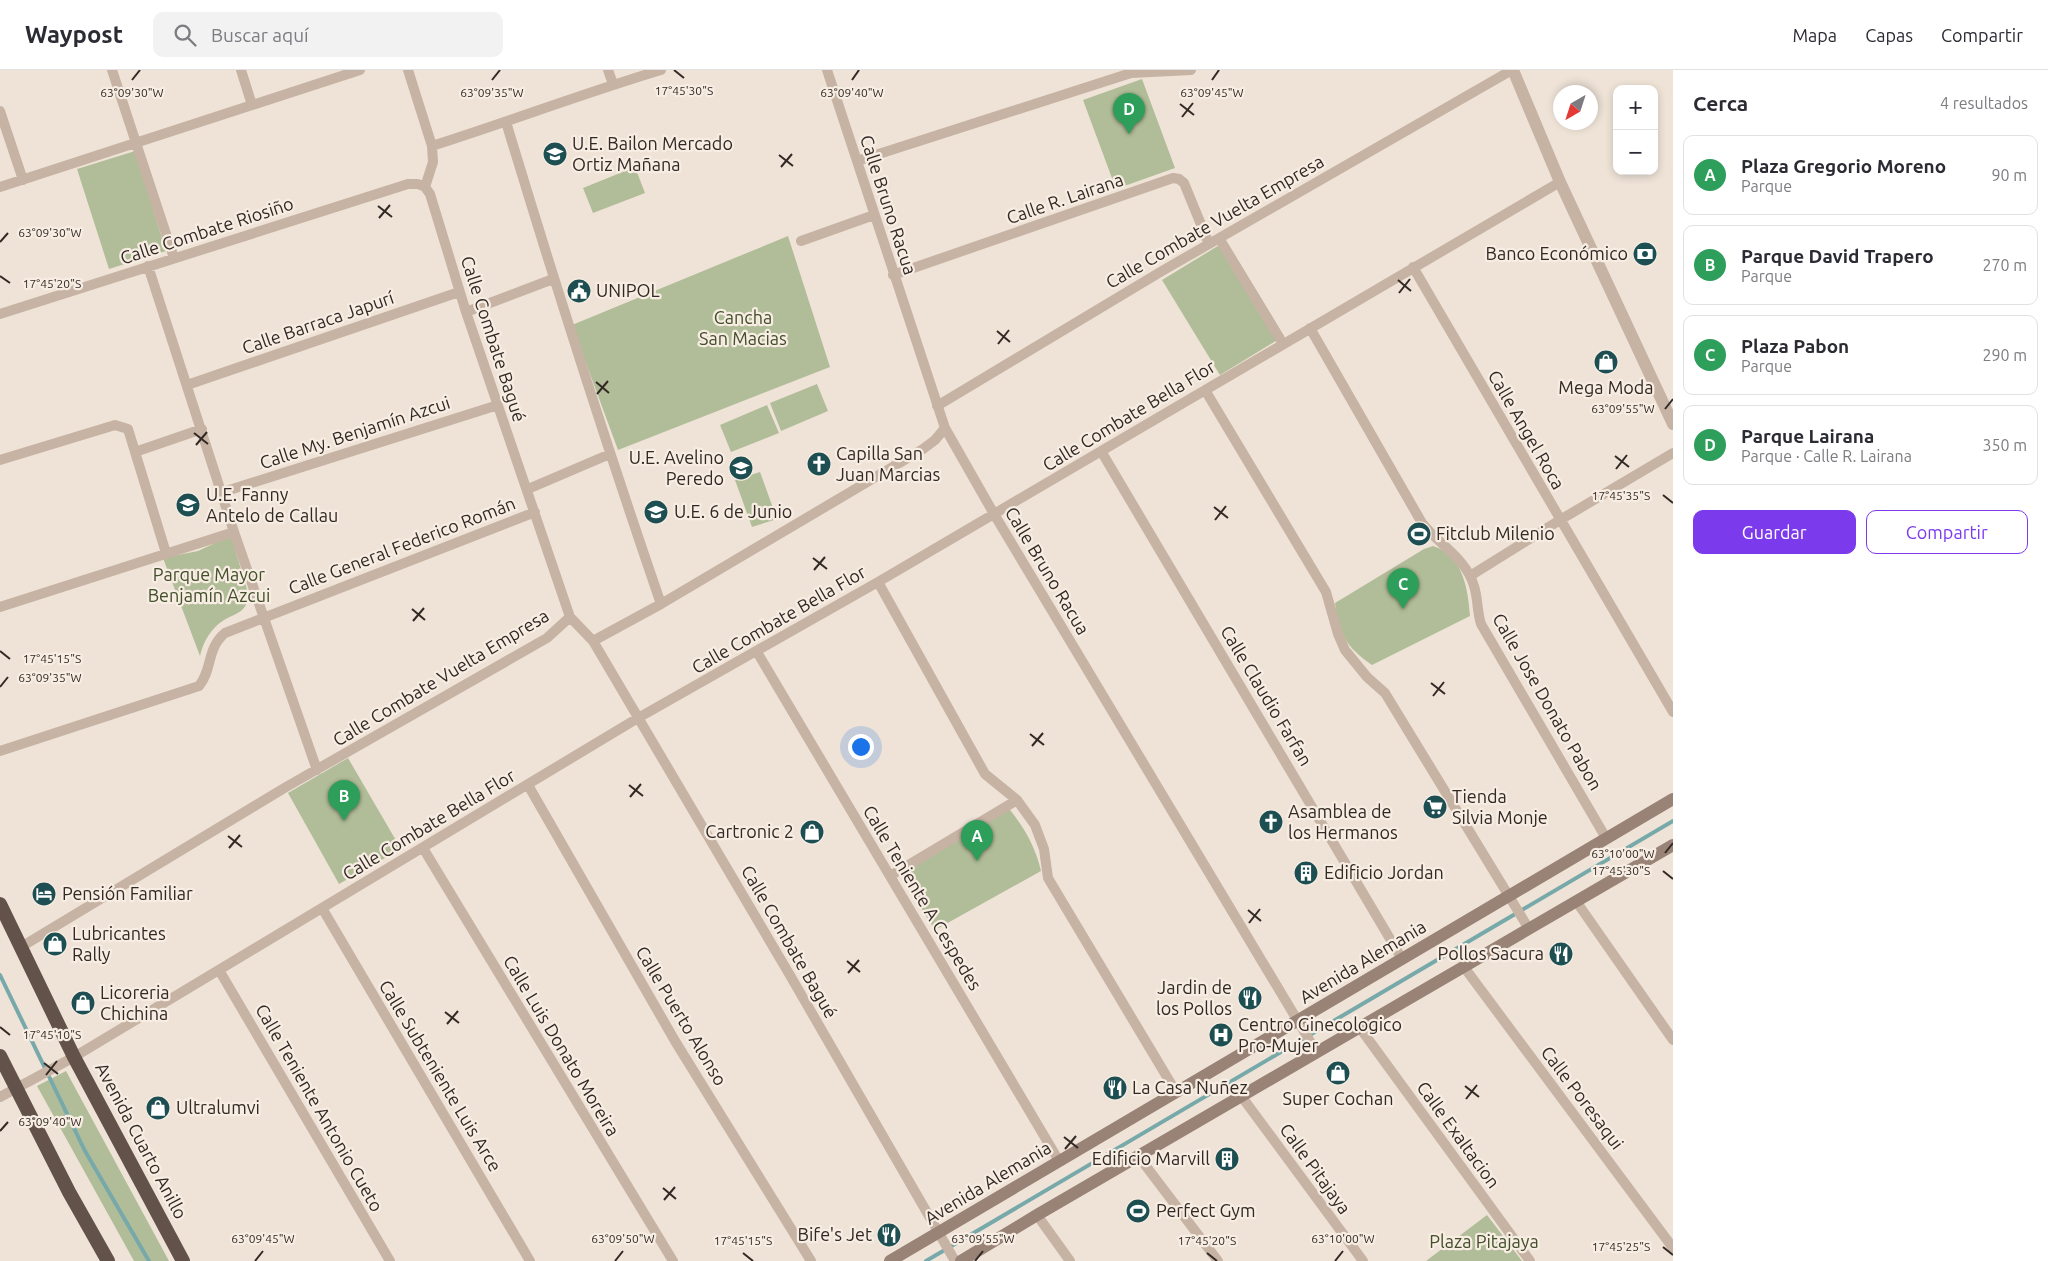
<!DOCTYPE html>
<html lang="es">
<head>
<meta charset="utf-8">
<style>
  body { margin:0; font-family:Ubuntu,sans-serif; background:#f2f2f3; color:#2b2b33 }
  .controls { position:absolute; right:15px; top:15px; display:grid; overflow:hidden; border-radius:10px; box-shadow:0 2px 8px #0003 }
  .controls button { width:45px; height:45px; display:grid; place-items:center; padding:0; border:0; border-bottom:1px solid #e1e1e2; background:#fff; color:#2b2b33; font:25px sans-serif }
  .compass { position:absolute; left:1553px; top:15px; width:45px; height:45px; border-radius:50%; background:#fff; box-shadow:0 2px 8px #0003; rotate:219deg }
  .you { position:absolute; left:860px; top:676px; width:18px; height:18px; margin:-12px; border:4px solid #fff; border-radius:50%; background:#1a73e8; box-shadow:0 0 0 8px #1a73e833 }
  .badge { display:grid; place-items:center; width:32px; height:32px; border-radius:50%; background:#7c3aed; color:#fff; font-size:16px; font-weight:700 }
  .pin { position:absolute; translate:-50% -41px; filter:drop-shadow(0 1px 2px #0008) }
  .pin::after { content:''; position:absolute; top:26px; width:18px; height:15px; background:inherit; clip-path:polygon(0 0,100% 0,50% 100%) }
  .list { margin:0; padding:0; list-style:none }
  h2 { display:flex; justify-content:space-between; align-items:center; height:65px; margin:0; padding:0 20px; font-size:21px }
  h2 small { font-size:16px; font-weight:400; color:#7c7c81 }
  .list li { display:grid; grid-template-columns:32px 1fr auto; gap:15px; align-items:center; box-sizing:border-box; height:80px; margin:0 10px 10px; padding:0 10px; border:1px solid #e1e1e2; border-radius:10px }
  .list b { display:block; font-size:19px; white-space:nowrap }
  .list p { margin:0; font-size:16px; white-space:nowrap; color:#7c7c81 }
  .list em { font-size:16px; font-style:normal; color:#7c7c81 }
  .actions { display:flex; gap:10px; padding:15px 20px }
  .actions a { flex:1; padding:11px 0; border:1px solid #7c3aed; border-radius:10px; text-align:center; font-size:18px; color:#7c3aed }
  .actions .main { background:#7c3aed; color:#fff }
  .icon { flex:none; width:28px; height:28px; fill:none; stroke:currentColor; stroke-width:2; stroke-linecap:round; stroke-linejoin:round }
  .map { position:relative; flex:none; width:1673px; height:1191px; overflow:hidden }
  header { display:flex; align-items:center; gap:30px; box-sizing:border-box; height:70px; padding:0 25px; background:#fff; border-bottom:1px solid #e1e1e2 }
  header strong { font-size:24px }
  nav { display:flex; gap:28px; margin-inline-start:auto; font-size:18px }
  .search { width:350px; height:45px; background:#f2f2f3; display:flex; align-items:center; gap:12px; box-sizing:border-box; padding:0 18px; border-radius:10px; color:#7c7c81; font-size:19px }
  main { display:flex }
  aside { flex:1; background:#fff }
  .map>svg:first-child { display:block }
  .green { fill:#b1bd98 }
  .lines { fill:none; stroke-linecap:round; stroke-linejoin:round }
  .stream { stroke:#78a9aa; stroke-width:4 }
  .minor { stroke:#c6b3a4; stroke-width:10 }
  .tertiary { stroke:#c6b3a4; stroke-width:12 }
  .secondary { stroke:#998276; stroke-width:12 }
  .trunk { stroke:#62524a; stroke-width:14 }
  .ticks { fill:none; stroke:#322925; stroke-width:2 }
  .labels { text-anchor:middle; stroke-width:4.5; stroke-linejoin:round; paint-order:stroke }
  .poi-label { font-size:18px; fill:#322925; stroke:#f7ede3; text-anchor:start }
  .street-label { font-size:18px; fill:#322925; stroke:#f7ede3 }
  .park-label { font-size:18px; fill:#424f2a; stroke:#f7ede3 }
  .ticks-label { font-size:12px; text-anchor:middle; fill:#322925; stroke:#f7ede3; stroke-width:4.5; stroke-linejoin:round; paint-order:stroke }
</style>
</head>
<body>
<header>
<strong>Waypost</strong>
<div class="search"><svg class="icon" aria-label="search" viewBox="0 0 24 24"><circle cx="10" cy="10" r="6"/><path d="M15 15l6 6"/></svg>Buscar aquí</div>
<nav><a>Mapa</a><a>Capas</a><a>Compartir</a></nav>
</header>
<main>
<div class="map">
<svg width="1673" height="1191" viewBox="0 0 1673 1191">
  <rect width="100%" height="100%" fill="#efe3d7"/>
  <path class="green" d="M 1142,9 L 1175,98 L 1116,119 L 1083,30 Z
    M 135,81 L 166,181 L 109,199 L 77,99 Z
    M 635,97 L 645,123 L 593,143 L 583,118 Z
    M 788,166 L 830,297 L 618,380 L 572,255 Z
    M 1226,171 L 1284,266 L 1220,305 L 1162,210 Z
    M 817,314 L 828,341 L 781,361 L 770,333 Z
    M 767,335 L 779,363 L 731,382 L 720,355 Z
    M 760,402 L 777,449 L 752,457 L 735,410 Z
    M 228,467 L 232,469 L 249,526 C 246,542 237,543 224,550 C 211,558 203,572 200,586 L 163,488 L 198,481 Z
    M 1433,476 C 1463,485 1468,519 1470,546 L 1372,595 C 1346,577 1339,564 1335,533 L 1424,479 Z
    M 348,688 L 401,779 L 339,814 L 288,723 Z
    M 1007,736 C 1023,756 1035,775 1041,801 L 935,860 L 898,802 Z
    M 66,1001 L 169,1191 L 134,1191 L 37,1016 Z
    M 1487,1145 L 1522,1191 L 1426,1191 Z"/>
  <g class="lines">
    <path class="stream" d="M 0,905 L 85,1081 L 149,1191
      M 926,1191 L 1673,751"/>
    <path class="minor" d="M 112,0 L 174,188
      M 241,0 L 252,35
      M 408,0 L 432,76 L 433,92 L 425,117
      M 608,0 L 613,14
      M 827,0 L 945,358 L 994,444 L 1317,983
      M 0,41 L 23,110
      M 506,52 C 555,214 606,374 661,534
      M 432,76 C 508,52 584,23 661,0
      M 857,91 L 1131,3 L 1191,0
      M 0,117 L 360,0
      M 1219,168 L 1283,274
      M 801,171 L 874,145
      M 148,196 L 234,462 L 317,700
      M 1413,197 L 1673,642
      M 893,205 L 1173,108 L 1179,109 L 1184,113 L 1209,174
      M 466,242 L 553,209
      M 0,244 L 408,114 L 418,114 L 425,117 L 430,124 L 466,242 L 570,547 L 593,571 L 661,534 L 923,379 L 935,370 L 945,358
      M 1310,258 L 1422,453 C 1438,474 1466,488 1474,516 C 1478,528 1477,542 1481,554 L 1606,768
      M 187,315 L 459,222
      M 1205,320 L 1326,522 L 1338,564 L 1345,580 L 1367,607 L 1385,623 L 1529,859
      M 937,336 L 1162,201 L 1512,0
      M 1101,381 L 1402,889
      M 135,382 L 202,359
      M 0,390 L 115,355 L 128,359 L 166,483
      M 528,419 L 610,384
      M 223,422 L 498,335
      M 1470,506 L 1560,450 L 1673,383
      M 878,512 L 985,704 L 1017,730 L 1035,755 L 1044,779 L 1048,808 L 1176,1022
      M 0,537 L 234,462
      M 593,571 L 791,907 L 955,1191
      M 757,582 L 1059,1091
      M 0,681 L 199,616 C 213,599 206,579 225,563 L 535,442
      M 528,715 L 675,971 L 811,1191
      M 423,778 L 673,1191
      M 890,806 L 1017,730
      M 1576,831 L 1673,970
      M 322,838 L 530,1191
      M 21,877 L 286,717 L 547,568 L 570,547
      M 1464,897 L 1673,1178
      M 219,900 L 390,1191
      M 1360,958 L 1530,1191
      M 0,1027 L 74,987 L 638,648 L 878,512 L 1560,112
      M 1242,1027 L 1363,1191
      M 1139,1087 L 1218,1191
      M 1037,1145 L 1070,1191"/>
    <path class="tertiary" d="M 1513,0 L 1560,112 L 1673,354"/>
    <path class="secondary" d="M 890,1191 L 1673,729
      M 961,1191 L 1037,1145 L 1673,775"/>
    <path class="trunk" d="M 0,834 L 74,987 L 183,1191
      M 0,986 L 69,1122 L 108,1191"/>
  </g>
  <path class="ticks" d="M 674,0 L 684,8M 132,10 L 140,0M 492,10 L 500,0M 852,10 L 859,0M 1212,10 L 1219,0M 1180,34 L 1194,45M 1182,47 L 1193,33M 779,85 L 793,96M 781,97 L 792,84M 378,136 L 392,147M 379,148 L 390,135M 0,172 L 8,163M 0,206 L 10,213M 1398,210 L 1411,221M 1399,223 L 1410,209M 997,261 L 1010,272M 998,274 L 1009,260M 596,312 L 609,323M 597,324 L 608,311M 1665,339 L 1673,329M 194,363 L 208,374M 196,375 L 207,362M 1615,386 L 1629,397M 1616,399 L 1627,385M 1663,425 L 1673,433M 1214,437 L 1228,448M 1215,450 L 1226,436M 813,488 L 827,499M 814,500 L 825,487M 412,539 L 425,550M 413,551 L 424,538M 0,581 L 10,589M 1431,613 L 1445,624M 0,617 L 8,607M 1433,626 L 1444,612M 1030,664 L 1044,675M 1032,676 L 1043,663M 629,715 L 643,726M 630,727 L 641,714M 228,766 L 242,777M 229,778 L 240,765M 1665,783 L 1673,773M 1663,801 L 1673,809M 1248,840 L 1261,851M 1249,853 L 1260,839M 847,891 L 860,902M 848,903 L 859,890M 445,942 L 459,953M 447,954 L 458,941M 0,957 L 10,965M 44,993 L 58,1004M 46,1005 L 57,991M 1465,1016 L 1479,1027M 1466,1029 L 1477,1015M 0,1061 L 8,1052M 1064,1067 L 1078,1078M 1065,1079 L 1076,1066M 663,1118 L 676,1129M 664,1130 L 675,1117M 1663,1177 L 1673,1185M 743,1183 L 753,1191M 1207,1183 L 1217,1191M 255,1191 L 263,1181M 615,1191 L 623,1181M 975,1191 L 983,1181M 1335,1191 L 1343,1181"/>
  <defs>
    <symbol id="school-disc" viewBox="-11 -11 22 22"><circle r="9.5" fill="#1d4e51" stroke="#f7ede3"/><path d="M0-5L7-2L0 1L-7-2ZM-4 1L0 2.5L4 1V4Q0 6-4 4Z" fill="#fff"/></symbol>
    <symbol id="bank-disc" viewBox="-11 -11 22 22"><circle r="9.5" fill="#1d4e51" stroke="#f7ede3"/><path d="M-6-4H6V4H-6ZM0-2.3a2.3 2.3 0 1 0 0 4.6a2.3 2.3 0 1 0 0-4.6Z" fill="#fff"/></symbol>
    <symbol id="civic-disc" viewBox="-11 -11 22 22"><circle r="9.5" fill="#1d4e51" stroke="#f7ede3"/><path d="M-.6-6.5H3V-4.5H.6V-3L4-1V1h2V6H-6V1h2V-1L-.6-3ZM-1.2 2.5V6h2.4V2.5Z" fill="#fff"/></symbol>
    <symbol id="shop-disc" viewBox="-11 -11 22 22"><circle r="9.5" fill="#1d4e51" stroke="#f7ede3"/><path d="M-5-2.5h2.3a2.7 3.5 0 0 1 5.4 0H5L5.5 6h-11ZM-1.5-2.5h3a1.5 2.3 0 0 0-3 0Z" fill="#fff"/></symbol>
    <symbol id="church-disc" viewBox="-11 -11 22 22"><circle r="9.5" fill="#1d4e51" stroke="#f7ede3"/><path d="M-1.2-6h2.4v3.5h3.3v2.4h-3.3V6h-2.4V-.1h-3.3v-2.4h3.3Z" fill="#fff"/></symbol>
    <symbol id="stadium-disc" viewBox="-11 -11 22 22"><circle r="9.5" fill="#1d4e51" stroke="#f7ede3"/><path d="M0-5a6.5 5 0 1 0 0 10a6.5 5 0 1 0 0-10ZM-3.5-1.8h7v3.6h-7Z" fill="#fff"/></symbol>
    <symbol id="supermarket-disc" viewBox="-11 -11 22 22"><circle r="9.5" fill="#1d4e51" stroke="#f7ede3"/><path d="M-6-5.5h2.5l.6 2H6L4.5 2H-2.5L-4.4-4H-6ZM-1.5 3.2a1.3 1.3 0 1 0 .1 0ZM3 3.2a1.3 1.3 0 1 0 .1 0Z" fill="#fff"/></symbol>
    <symbol id="building-disc" viewBox="-11 -11 22 22"><circle r="9.5" fill="#1d4e51" stroke="#f7ede3"/><path d="M-4-6H4V6H1V3H-1V6H-4ZM-2.5-4.3h1.7v1.8h-1.7ZM.8-4.3h1.7v1.8H.8ZM-2.5-1h1.7V.8h-1.7ZM.8-1h1.7V.8H.8Z" fill="#fff"/></symbol>
    <symbol id="hotel-disc" viewBox="-11 -11 22 22"><circle r="9.5" fill="#1d4e51" stroke="#f7ede3"/><path d="M-6-4.5h1.5V1H6V5H4.5V3h-9V5H-6ZM-4 0a1.8 1.8 0 1 1 3.6 0ZM.5 0V-2.5h3Q6-2.5 6 0Z" fill="#fff"/></symbol>
    <symbol id="restaurant-disc" viewBox="-11 -11 22 22"><circle r="9.5" fill="#1d4e51" stroke="#f7ede3"/><path d="M-5-6h1v4h1v-4h1v4h1v-4h1v5L-1.5 .5V6h-2V.5L-5-1ZM5-6V6H3V1.5H1.5Q1.5-4 5-6Z" fill="#fff"/></symbol>
    <symbol id="hospital-disc" viewBox="-11 -11 22 22"><circle r="9.5" fill="#1d4e51" stroke="#f7ede3"/><path d="M-5-5h3v3.5h4V-5h3V5h-3V1.5h-4V5h-3Z" fill="#fff"/></symbol>
  </defs>
  <g fill-rule="evenodd">
    <use href="#school-disc" x="541" y="70" width="28" height="28"/>
    <use href="#bank-disc" x="1631" y="170" width="28" height="28"/>
    <use href="#civic-disc" x="565" y="207" width="28" height="28"/>
    <use href="#shop-disc" x="1592" y="278" width="28" height="28"/>
    <use href="#church-disc" x="805" y="380" width="28" height="28"/>
    <use href="#school-disc" x="727" y="384" width="28" height="28"/>
    <use href="#school-disc" x="174" y="421" width="28" height="28"/>
    <use href="#school-disc" x="642" y="428" width="28" height="28"/>
    <use href="#stadium-disc" x="1405" y="450" width="28" height="28"/>
    <use href="#supermarket-disc" x="1421" y="723" width="28" height="28"/>
    <use href="#church-disc" x="1257" y="738" width="28" height="28"/>
    <use href="#shop-disc" x="798" y="748" width="28" height="28"/>
    <use href="#building-disc" x="1292" y="789" width="28" height="28"/>
    <use href="#hotel-disc" x="30" y="810" width="28" height="28"/>
    <use href="#shop-disc" x="41" y="860" width="28" height="28"/>
    <use href="#restaurant-disc" x="1547" y="870" width="28" height="28"/>
    <use href="#restaurant-disc" x="1236" y="914" width="28" height="28"/>
    <use href="#shop-disc" x="69" y="919" width="28" height="28"/>
    <use href="#hospital-disc" x="1207" y="951" width="28" height="28"/>
    <use href="#shop-disc" x="1324" y="989" width="28" height="28"/>
    <use href="#restaurant-disc" x="1101" y="1004" width="28" height="28"/>
    <use href="#shop-disc" x="144" y="1024" width="28" height="28"/>
    <use href="#building-disc" x="1213" y="1075" width="28" height="28"/>
    <use href="#stadium-disc" x="1124" y="1127" width="28" height="28"/>
    <use href="#restaurant-disc" x="875" y="1151" width="28" height="28"/>
  </g>
  <g class="labels">
    <g class="poi-label">
      <text x="572" y="80">U.E. Bailon Mercado<tspan x="572" dy="21">Ortiz Mañana</tspan></text>
      <text x="1628" y="190" text-anchor="end">Banco Económico</text>
      <text x="596" y="227">UNIPOL</text>
      <text x="1606" y="324" text-anchor="middle">Mega Moda</text>
      <text x="836" y="390">Capilla San<tspan x="836" dy="21">Juan Marcias</tspan></text>
      <text x="724" y="394" text-anchor="end">U.E. Avelino<tspan x="724" dy="21">Peredo</tspan></text>
      <text x="206" y="431">U.E. Fanny<tspan x="206" dy="21">Antelo de Callau</tspan></text>
      <text x="674" y="448">U.E. 6 de Junio</text>
      <text x="1436" y="470">Fitclub Milenio</text>
      <text x="1452" y="733">Tienda<tspan x="1452" dy="21">Silvia Monje</tspan></text>
      <text x="1288" y="748">Asamblea de<tspan x="1288" dy="21">los Hermanos</tspan></text>
      <text x="794" y="768" text-anchor="end">Cartronic 2</text>
      <text x="1324" y="809">Edificio Jordan</text>
      <text x="62" y="830">Pensión Familiar</text>
      <text x="72" y="870">Lubricantes<tspan x="72" dy="21">Rally</tspan></text>
      <text x="1544" y="890" text-anchor="end">Pollos Sacura</text>
      <text x="1232" y="924" text-anchor="end">Jardin de<tspan x="1232" dy="21">los Pollos</tspan></text>
      <text x="100" y="929">Licoreria<tspan x="100" dy="21">Chichina</tspan></text>
      <text x="1238" y="961">Centro Ginecologico<tspan x="1238" dy="21">Pro-Mujer</tspan></text>
      <text x="1132" y="1024">La Casa Nuñez</text>
      <text x="1338" y="1035" text-anchor="middle">Super Cochan</text>
      <text x="176" y="1044">Ultralumvi</text>
      <text x="1210" y="1095" text-anchor="end">Edificio Marvill</text>
      <text x="1156" y="1147">Perfect Gym</text>
      <text x="872" y="1171" text-anchor="end">Bife's Jet</text>
    </g>
    <g class="street-label">
      <text transform="translate(1065 129) rotate(-19)" y="6">Calle R. Lairana</text>
      <text transform="translate(888 135) rotate(72)" y="6">Calle Bruno Racua</text>
      <text transform="translate(1215 152) rotate(-30)" y="6">Calle Combate Vuelta Empresa</text>
      <text transform="translate(207 161) rotate(-18)" y="6">Calle Combate Riosiño</text>
      <text transform="translate(318 253) rotate(-19)" y="6">Calle Barraca Japurí</text>
      <text transform="translate(493 269) rotate(72)" y="6">Calle Combate Bagué</text>
      <text transform="translate(1129 346) rotate(-31)" y="6">Calle Combate Bella Flor</text>
      <text transform="translate(1526 360) rotate(60)" y="6">Calle Angel Roca</text>
      <text transform="translate(355 363) rotate(-18)" y="6">Calle My. Benjamín Azcui</text>
      <text transform="translate(402 476) rotate(-21)" y="6">Calle General Federico Román</text>
      <text transform="translate(1047 501) rotate(59)" y="6">Calle Bruno Racua</text>
      <text transform="translate(779 550) rotate(-30)" y="6">Calle Combate Bella Flor</text>
      <text transform="translate(441 608) rotate(-31)" y="6">Calle Combate Vuelta Empresa</text>
      <text transform="translate(1266 626) rotate(59)" y="6">Calle Claudio Farfan</text>
      <text transform="translate(1547 632) rotate(60)" y="6">Calle Jose Donato Pabon</text>
      <text transform="translate(429 755) rotate(-31)" y="6">Calle Combate Bella Flor</text>
      <text transform="translate(922 828) rotate(59)" y="6">Calle Teniente A Cespedes</text>
      <text transform="translate(789 872) rotate(60)" y="6">Calle Combate Bagué</text>
      <text transform="translate(1363 892) rotate(-31)" y="6">Avenida Alemania</text>
      <text transform="translate(681 946) rotate(59)" y="6">Calle Puerto Alonso</text>
      <text transform="translate(561 976) rotate(59)" y="6">Calle Luis Donato Moreira</text>
      <text transform="translate(440 1006) rotate(59)" y="6">Calle Subteniente Luis Arce</text>
      <text transform="translate(1582 1028) rotate(53)" y="6">Calle Poresaqui</text>
      <text transform="translate(319 1038) rotate(60)" y="6">Calle Teniente Antonio Cueto</text>
      <text transform="translate(1458 1065) rotate(54)" y="6">Calle Exaltacion</text>
      <text transform="translate(141 1071) rotate(62)" y="6">Avenida Cuarto Anillo</text>
      <text transform="translate(1315 1099) rotate(54)" y="6">Calle Pitajaya</text>
      <text transform="translate(988 1113) rotate(-31)" y="6">Avenida Alemania</text>
    </g>
    <g class="park-label">
      <text x="743" y="254">Cancha<tspan x="743" dy="21">San Macias</tspan></text>
      <text x="209" y="511">Parque Mayor<tspan x="209" dy="21">Benjamín Azcui</tspan></text>
      <text x="1484" y="1178">Plaza Pitajaya</text>
    </g>
  </g>
  <g class="ticks-label">
    <text x="684" y="25">17°45'30"S</text>
    <text x="132" y="27">63°09'30"W</text>
    <text x="492" y="27">63°09'35"W</text>
    <text x="852" y="27">63°09'40"W</text>
    <text x="1212" y="27">63°09'45"W</text>
    <text x="50" y="167">63°09'30"W</text>
    <text x="52" y="218">17°45'20"S</text>
    <text x="1623" y="343">63°09'55"W</text>
    <text x="1621" y="430">17°45'35"S</text>
    <text x="52" y="593">17°45'15"S</text>
    <text x="50" y="612">63°09'35"W</text>
    <text x="1623" y="788">63°10'00"W</text>
    <text x="1621" y="805">17°45'30"S</text>
    <text x="52" y="969">17°45'10"S</text>
    <text x="50" y="1056">63°09'40"W</text>
    <text x="263" y="1173">63°09'45"W</text>
    <text x="623" y="1173">63°09'50"W</text>
    <text x="983" y="1173">63°09'55"W</text>
    <text x="1343" y="1173">63°10'00"W</text>
    <text x="743" y="1175">17°45'15"S</text>
    <text x="1207" y="1175">17°45'20"S</text>
    <text x="1621" y="1181">17°45'25"S</text>
  </g>
</svg>
<div class="controls">
<button>+</button>
<button>−</button>
</div>
<svg class="compass" viewBox="-18 -18 36 36"><path d="M0-13l5 13h-10z" fill="#e53935"/><path d="M0 13l5-13h-10z" fill="#7c7c81"/></svg>
<div class="you"></div>
<div class="pin badge" style="left:977px;top:791px;background:#2e9e5b">A</div>
<div class="pin badge" style="left:344px;top:751px;background:#2e9e5b">B</div>
<div class="pin badge" style="left:1403px;top:539px;background:#2e9e5b">C</div>
<div class="pin badge" style="left:1129px;top:64px;background:#2e9e5b">D</div>
</div>
<aside>
<h2>Cerca<small>4 resultados</small></h2>
<ul class="list">
<li><span class="badge" style="background:#2e9e5b">A</span><div><b>Plaza Gregorio Moreno</b><p>Parque</p></div><em>90 m</em></li>
<li><span class="badge" style="background:#2e9e5b">B</span><div><b>Parque David Trapero</b><p>Parque</p></div><em>270 m</em></li>
<li><span class="badge" style="background:#2e9e5b">C</span><div><b>Plaza Pabon</b><p>Parque</p></div><em>290 m</em></li>
<li><span class="badge" style="background:#2e9e5b">D</span><div><b>Parque Lairana</b><p>Parque · Calle R. Lairana</p></div><em>350 m</em></li>
</ul>
<div class="actions"><a class="main">Guardar</a><a>Compartir</a></div>
</aside>
</main>
</body>
</html>
